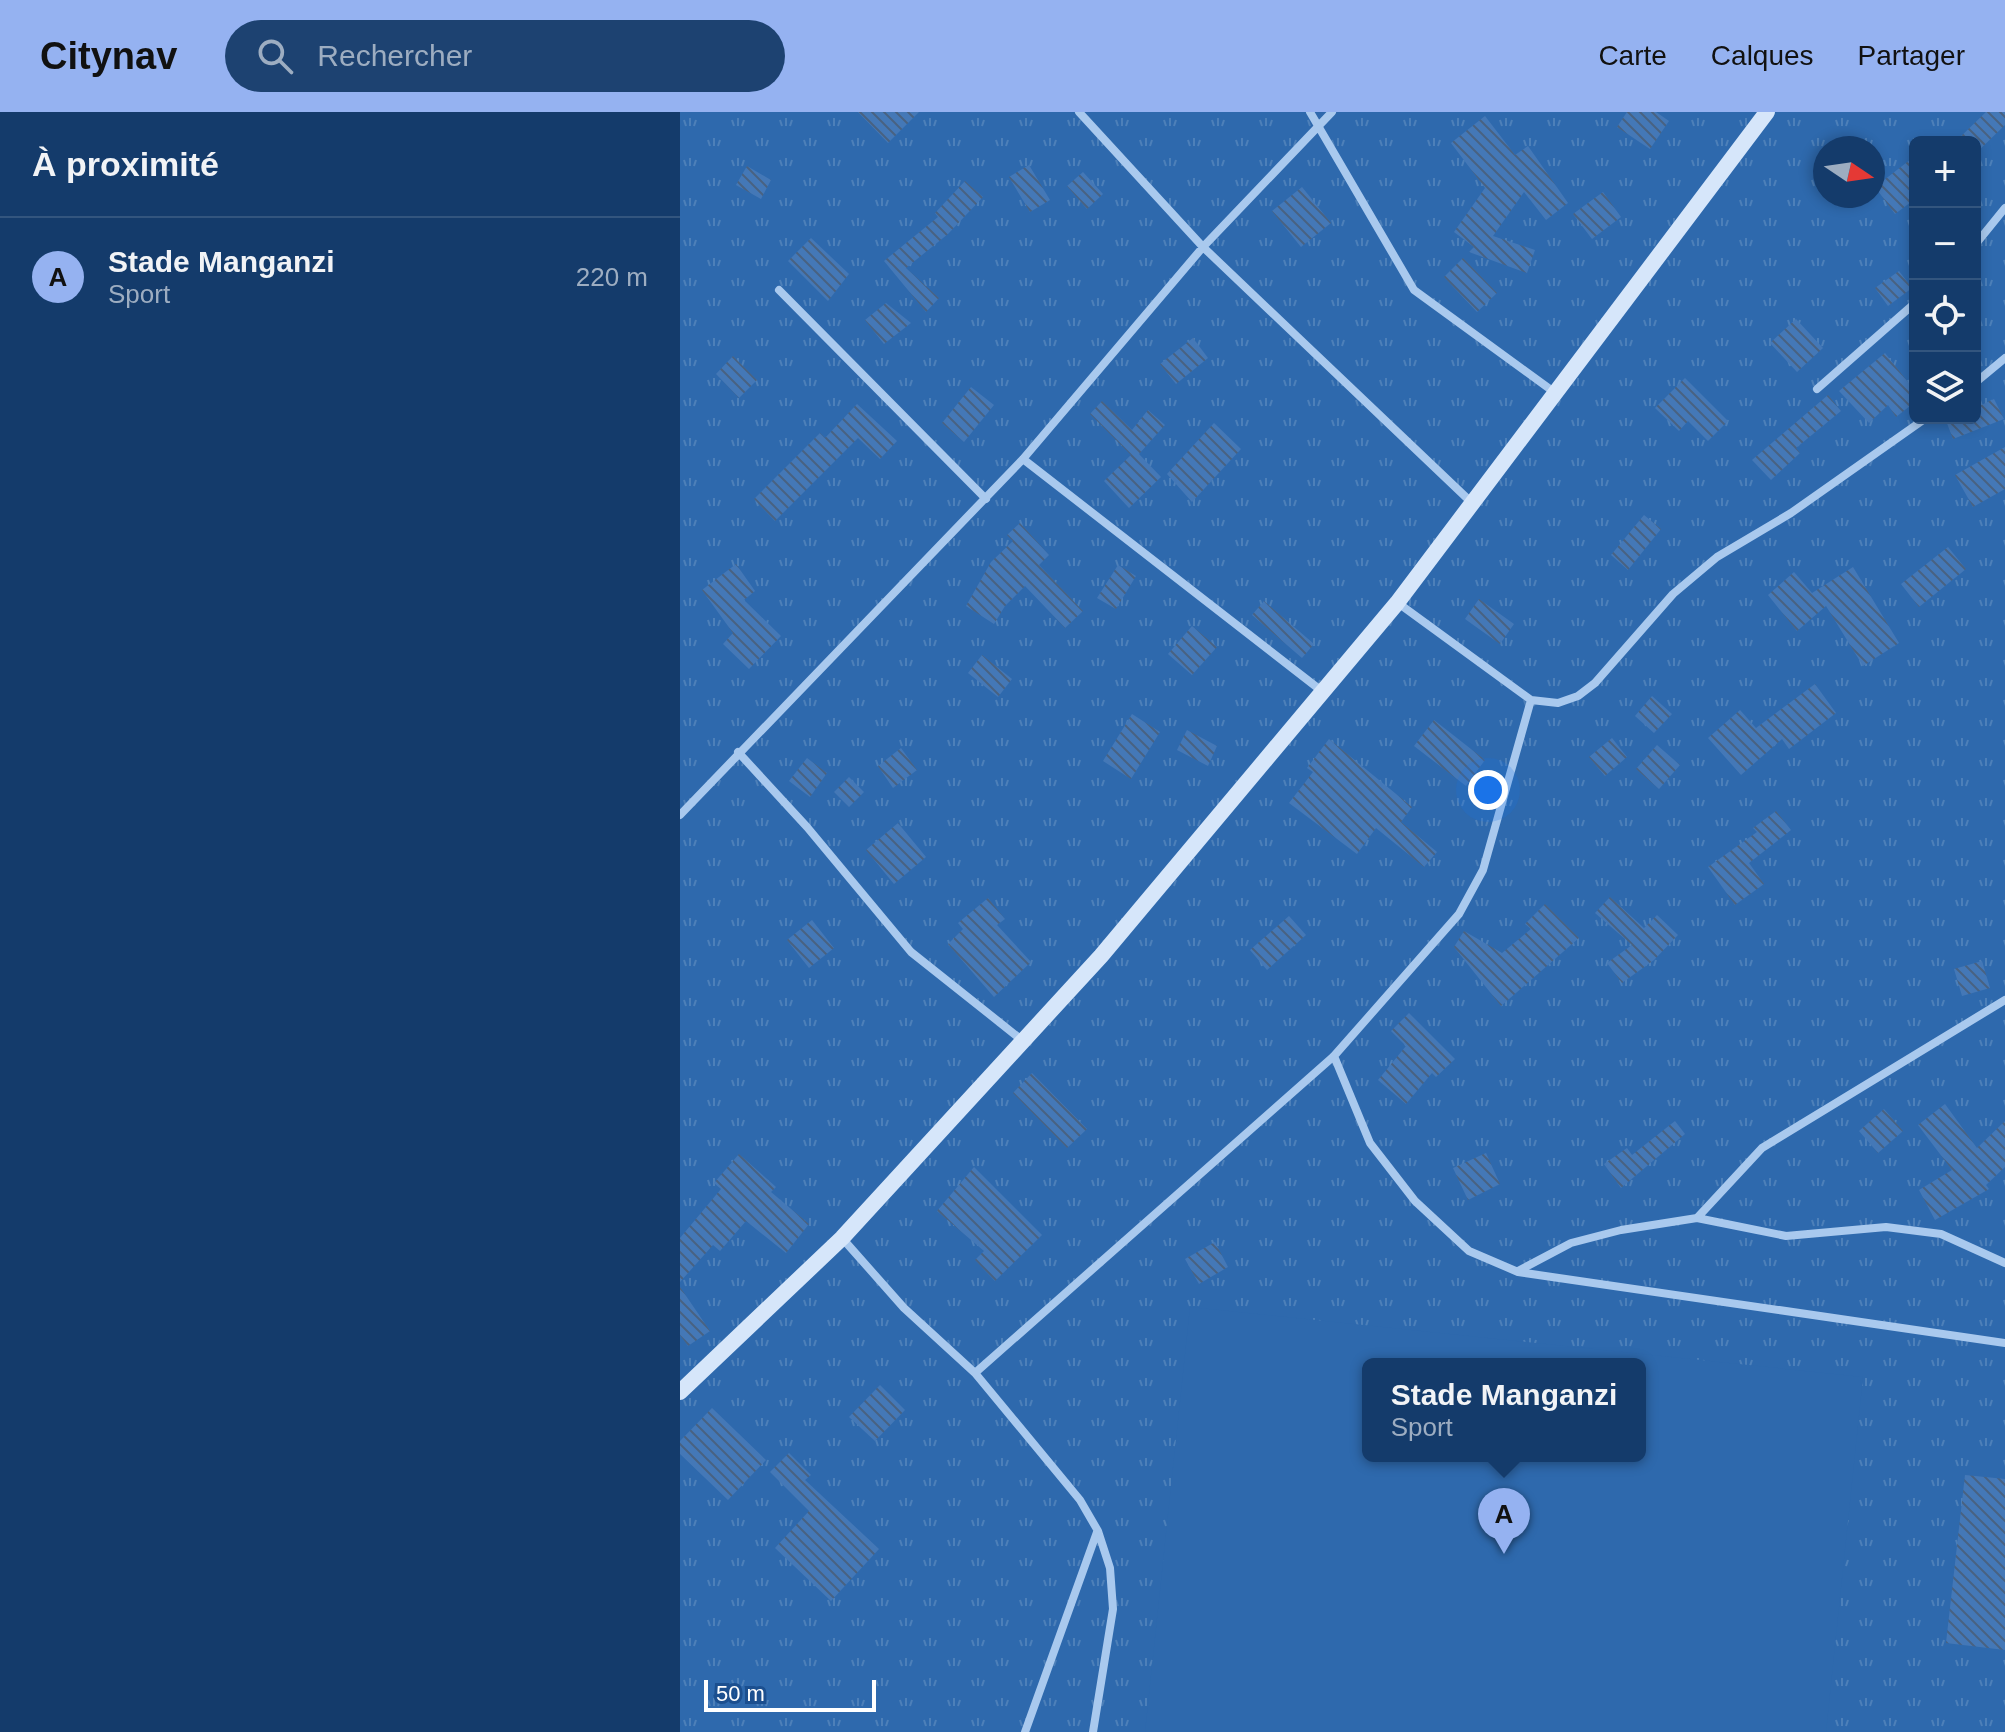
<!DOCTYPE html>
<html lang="fr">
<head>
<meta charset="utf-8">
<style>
  body { margin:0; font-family:Helvetica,sans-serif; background:#1d4271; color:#f1f3f6 }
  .controls { position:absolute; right:24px; top:24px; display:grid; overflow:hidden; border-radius:12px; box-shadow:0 4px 12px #0003 }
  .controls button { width:72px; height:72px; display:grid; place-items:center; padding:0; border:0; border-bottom:2px solid #33557e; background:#143b6b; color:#f1f3f6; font:40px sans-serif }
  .compass { position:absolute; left:1133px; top:24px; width:72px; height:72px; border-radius:50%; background:#143b6b; box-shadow:0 4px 12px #0003; rotate:103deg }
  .scale { position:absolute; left:24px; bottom:20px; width:172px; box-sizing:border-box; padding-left:8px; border:4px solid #fff; border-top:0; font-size:22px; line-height:28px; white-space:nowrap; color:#fff; -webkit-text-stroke:6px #1b4f8f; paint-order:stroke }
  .you { position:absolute; left:808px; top:678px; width:28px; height:28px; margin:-20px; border:6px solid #fff; border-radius:50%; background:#1a73e8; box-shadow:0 0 0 12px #1a73e833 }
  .badge { display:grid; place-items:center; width:52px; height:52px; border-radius:50%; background:#95b2f1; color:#111; font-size:26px; font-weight:700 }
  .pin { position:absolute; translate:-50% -66px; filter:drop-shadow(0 2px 4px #0008) }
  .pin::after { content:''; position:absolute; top:42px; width:28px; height:24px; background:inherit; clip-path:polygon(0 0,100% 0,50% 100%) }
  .popup { position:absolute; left:682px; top:1246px; width:284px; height:104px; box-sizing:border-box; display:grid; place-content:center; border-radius:12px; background:#143b6b; filter:drop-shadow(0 2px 6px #0005); font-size:26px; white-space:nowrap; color:#9dadc1 }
  .popup b { font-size:30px; color:#f1f3f6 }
  .popup::after { content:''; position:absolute; left:50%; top:100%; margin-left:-16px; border:16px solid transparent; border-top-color:#143b6b }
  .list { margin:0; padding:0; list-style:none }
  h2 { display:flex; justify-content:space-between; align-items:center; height:104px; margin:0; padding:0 32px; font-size:34px }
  h2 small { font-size:26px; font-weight:400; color:#9dadc1 }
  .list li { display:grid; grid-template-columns:52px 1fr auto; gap:24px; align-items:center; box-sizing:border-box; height:120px; padding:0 32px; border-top:2px solid #33557e }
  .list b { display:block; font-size:30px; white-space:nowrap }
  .list p { margin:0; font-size:26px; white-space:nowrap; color:#9dadc1 }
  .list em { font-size:26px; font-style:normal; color:#9dadc1 }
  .icon { flex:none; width:44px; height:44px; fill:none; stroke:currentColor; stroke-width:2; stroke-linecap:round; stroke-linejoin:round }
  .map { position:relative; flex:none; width:1325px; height:1620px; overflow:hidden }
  header { display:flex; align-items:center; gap:48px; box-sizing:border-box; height:112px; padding:0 40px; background:#95b2f1; color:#111 }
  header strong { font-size:38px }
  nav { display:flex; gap:44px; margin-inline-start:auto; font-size:28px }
  .search { width:560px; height:72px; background:#1d4271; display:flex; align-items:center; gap:20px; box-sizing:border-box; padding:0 28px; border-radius:44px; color:#9dadc1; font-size:30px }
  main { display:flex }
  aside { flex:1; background:#143b6b }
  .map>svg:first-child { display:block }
  .grass { fill:url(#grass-tufts); fill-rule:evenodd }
  .park { fill:#2e69ad; fill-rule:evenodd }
  .building { fill:url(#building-back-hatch) }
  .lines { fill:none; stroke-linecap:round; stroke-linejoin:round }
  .street { stroke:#a9c9ee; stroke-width:8 }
  .secondary { stroke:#d6e6fa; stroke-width:16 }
</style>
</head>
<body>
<header>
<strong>Citynav</strong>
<div class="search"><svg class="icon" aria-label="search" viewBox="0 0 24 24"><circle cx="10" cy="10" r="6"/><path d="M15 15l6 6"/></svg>Rechercher</div>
<nav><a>Carte</a><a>Calques</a><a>Partager</a></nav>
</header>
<main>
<aside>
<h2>À proximité<small></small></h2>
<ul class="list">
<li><span class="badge">A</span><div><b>Stade Manganzi</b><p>Sport</p></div><em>220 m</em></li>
</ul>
</aside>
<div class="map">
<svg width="1325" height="1620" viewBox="0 0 1325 1620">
  <defs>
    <pattern id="grass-tufts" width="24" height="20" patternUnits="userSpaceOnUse" patternTransform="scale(2)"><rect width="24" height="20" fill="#2e69ad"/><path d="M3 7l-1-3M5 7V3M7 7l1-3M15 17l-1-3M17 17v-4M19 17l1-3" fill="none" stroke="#4d80b9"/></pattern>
    <pattern id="building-back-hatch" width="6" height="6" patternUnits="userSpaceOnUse" patternTransform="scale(2)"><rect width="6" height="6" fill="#4478b7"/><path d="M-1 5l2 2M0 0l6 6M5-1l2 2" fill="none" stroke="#486282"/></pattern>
  </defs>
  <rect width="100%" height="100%" fill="#1b4f8f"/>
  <path class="grass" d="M 0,0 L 1325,0 L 1325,1620 L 0,1620 ZM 1235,30 L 1295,30 L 1295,306 L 1235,306 ZM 1145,36 L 1193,36 L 1193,84 L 1145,84 ZM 688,1252 L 960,1252 L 960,1344 L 688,1344 Z"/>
  <path class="park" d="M 510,1195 L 1183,1265 L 1146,1620 L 465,1620 ZM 688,1252 L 960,1252 L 960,1344 L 688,1344 Z"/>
  <path class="building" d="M 178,0 L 239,0 L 208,31 Z
    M 947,0 L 976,0 L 989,9 L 970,37 L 937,15 Z
    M 1306,0 L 1325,0 L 1325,13 L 1295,42 L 1295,30 L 1275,30 Z
    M 805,4 L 835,43 L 848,34 L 888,91 L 866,108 L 844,80 L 813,124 L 855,138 L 847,161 L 789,140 L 794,135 L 774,120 L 805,76 L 771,31 Z
    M 1235,44 L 1235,87 L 1215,102 L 1195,75 Z
    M 349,53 L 370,88 L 350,100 L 329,65 Z
    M 67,54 L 91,68 L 81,87 L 56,73 Z
    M 403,60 L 423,82 L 407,97 L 387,74 Z
    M 285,69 L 303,85 L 268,122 L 226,156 L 259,186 L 246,200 L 204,149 L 258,105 L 255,101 Z
    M 622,75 L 651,111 L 621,135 L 592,99 Z
    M 923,80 L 941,105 L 912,127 L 893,102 Z
    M 131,126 L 169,162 L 148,189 L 108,149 Z
    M 783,146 L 817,181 L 797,200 L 764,165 Z
    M 1219,159 L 1232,176 L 1208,194 L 1195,176 Z
    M 206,191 L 231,211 L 204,232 L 185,208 Z
    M 1116,207 L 1143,236 L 1117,260 L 1090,231 Z
    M 513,226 L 528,246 L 496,272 L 480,252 Z
    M 1205,241 L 1235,279 L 1235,290 L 1216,305 L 1208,293 L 1189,311 L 1159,279 Z
    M 53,244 L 77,268 L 59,286 L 36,262 Z
    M 1005,266 L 1048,309 L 1028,329 L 1008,309 L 999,319 L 975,296 Z
    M 291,275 L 314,293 L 284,330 L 262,311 Z
    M 1148,283 L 1161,299 L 1116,336 L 1120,341 L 1091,368 L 1072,348 Z
    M 1314,287 L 1324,307 L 1273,327 L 1265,306 L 1295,306 L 1295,296 Z
    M 422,289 L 452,318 L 468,298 L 485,313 L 459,342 L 481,365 L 449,396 L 424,369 L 451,343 L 410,302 Z
    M 177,292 L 217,329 L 200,347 L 178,326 L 95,409 L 74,387 L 140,321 L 145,326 Z
    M 534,311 L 561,337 L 512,390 L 487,362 Z
    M 1325,335 L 1325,377 L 1293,395 L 1275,363 Z
    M 964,403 L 981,417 L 948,458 L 931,443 Z
    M 340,411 L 369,443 L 359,453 L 403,499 L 385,516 L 345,474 L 325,494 L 314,512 L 286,494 L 311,450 L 333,429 L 327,423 Z
    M 1268,435 L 1286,457 L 1239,495 L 1221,472 Z
    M 56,452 L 75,479 L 64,488 L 101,524 L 69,557 L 43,532 L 53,521 L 22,478 Z
    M 438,453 L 456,464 L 436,497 L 417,486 Z
    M 1173,455 L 1219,531 L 1183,554 L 1146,494 L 1117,519 L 1088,483 L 1114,460 L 1132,481 Z
    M 799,487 L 834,512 L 820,532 L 785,507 Z
    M 584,489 L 634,532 L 622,546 L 572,503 Z
    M 512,514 L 537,535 L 512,563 L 488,542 Z
    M 302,543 L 332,567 L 318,585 L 288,561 Z
    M 1135,572 L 1156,601 L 1109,637 L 1102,627 L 1061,663 L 1028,626 L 1060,598 L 1076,616 Z
    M 972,584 L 992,602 L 974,621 L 955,604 Z
    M 452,602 L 480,620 L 451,667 L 423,649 Z
    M 754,608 L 805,648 L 786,674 L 734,634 Z
    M 507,618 L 537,634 L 528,654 L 497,638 Z
    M 932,626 L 947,645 L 925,664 L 909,645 Z
    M 649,627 L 732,695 L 721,710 L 757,740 L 744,755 L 696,716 L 677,742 L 609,691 L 633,660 L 627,656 Z
    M 977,633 L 1000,653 L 979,677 L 956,657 Z
    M 221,636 L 237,658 L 213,676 L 198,654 Z
    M 127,646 L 147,661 L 130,685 L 109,669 Z
    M 169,665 L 184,680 L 169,695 L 154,680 Z
    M 1096,699 L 1111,718 L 1069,751 L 1084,772 L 1055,793 L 1028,755 L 1077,720 L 1073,716 Z
    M 218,711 L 246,745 L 214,772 L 186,738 Z
    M 930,785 L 964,816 L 977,803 L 998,823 L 974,848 L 942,871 L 927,851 L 952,833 L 915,801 Z
    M 308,786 L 325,807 L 317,813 L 351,850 L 314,885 L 268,832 L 283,817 L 278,811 Z
    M 865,792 L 899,826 L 821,894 L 774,835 L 784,819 L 822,841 L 851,817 L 845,812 Z
    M 609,804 L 626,823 L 587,858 L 570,838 Z
    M 132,808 L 154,836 L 129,856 L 107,828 Z
    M 1302,849 L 1310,876 L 1282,884 L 1274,857 Z
    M 729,901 L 775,947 L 756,965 L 752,961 L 726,992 L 698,968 L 726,934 L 711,919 Z
    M 352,961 L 407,1017 L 387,1036 L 333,981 Z
    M 1265,992 L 1297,1036 L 1325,1009 L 1325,1055 L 1306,1073 L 1309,1077 L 1255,1108 L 1239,1078 L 1272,1058 L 1238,1013 Z
    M 1204,997 L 1223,1019 L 1198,1041 L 1179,1019 Z
    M 995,1009 L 1005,1022 L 941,1076 L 924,1052 L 947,1036 L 952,1043 Z
    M 806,1041 L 820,1072 L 788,1088 L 773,1056 Z
    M 59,1042 L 96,1075 L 91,1080 L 129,1112 L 106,1141 L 66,1109 L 40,1139 L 33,1133 L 0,1170 L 0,1126 L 41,1077 L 34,1071 Z
    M 294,1055 L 362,1123 L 315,1169 L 295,1148 L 304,1139 L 257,1099 Z
    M 535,1130 L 548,1155 L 519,1172 L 505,1147 Z
    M 0,1175 L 30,1219 L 8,1234 L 0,1223 Z
    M 200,1273 L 225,1298 L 195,1329 L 169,1305 Z
    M 32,1296 L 86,1348 L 48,1388 L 0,1342 L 0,1329 Z
    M 109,1341 L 131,1363 L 125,1368 L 199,1437 L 151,1489 L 95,1436 L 129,1399 L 90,1360 Z
    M 1285,1363 L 1325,1367 L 1325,1538 L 1266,1531 Z"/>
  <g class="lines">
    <path class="street" d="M 399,0 L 523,135 L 791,390
      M 630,0 L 734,178 L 874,280
      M 1295,133 L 1325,96
      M 99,178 L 306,387
      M 1295,271 L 1325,246
      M 1137,277 L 1235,191
      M 343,347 L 643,580
      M 851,588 L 878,591 L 898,584 L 915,571 L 993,482 L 1037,445 L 1111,401 L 1246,306
      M 58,640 L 127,715 L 231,840 L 343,929
      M 0,703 L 343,347 L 523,135 L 652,0
      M 654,944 L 690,1031 L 735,1089 L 789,1139 L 838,1160 L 1325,1231
      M 1017,1106 L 1106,1124 L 1206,1115 L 1261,1122 L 1325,1151
      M 162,1126 L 224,1196 L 295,1261 L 400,1388 L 418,1419 L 430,1456 L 433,1497 L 413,1620
      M 838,1159 L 891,1131 L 941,1118 L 1017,1106 L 1082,1036 L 1325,888
      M 295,1261 L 654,944 L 779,802 L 803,758 L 851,588 L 718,491
      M 345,1620 L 417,1420"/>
    <path class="secondary" d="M 0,1280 L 162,1126 L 421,844 L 717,491 L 1087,0"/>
  </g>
</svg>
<div class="controls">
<button>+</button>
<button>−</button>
<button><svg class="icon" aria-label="locate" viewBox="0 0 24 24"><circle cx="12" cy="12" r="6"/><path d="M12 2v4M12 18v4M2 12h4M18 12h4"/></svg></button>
<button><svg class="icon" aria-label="layers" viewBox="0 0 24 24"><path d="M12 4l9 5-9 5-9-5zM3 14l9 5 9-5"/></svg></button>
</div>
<svg class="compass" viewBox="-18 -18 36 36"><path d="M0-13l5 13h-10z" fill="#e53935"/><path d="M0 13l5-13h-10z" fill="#9dadc1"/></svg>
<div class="scale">50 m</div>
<div class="you"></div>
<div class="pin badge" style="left:824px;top:1442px">A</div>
<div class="popup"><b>Stade Manganzi</b>Sport</div>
</div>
</main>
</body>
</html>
